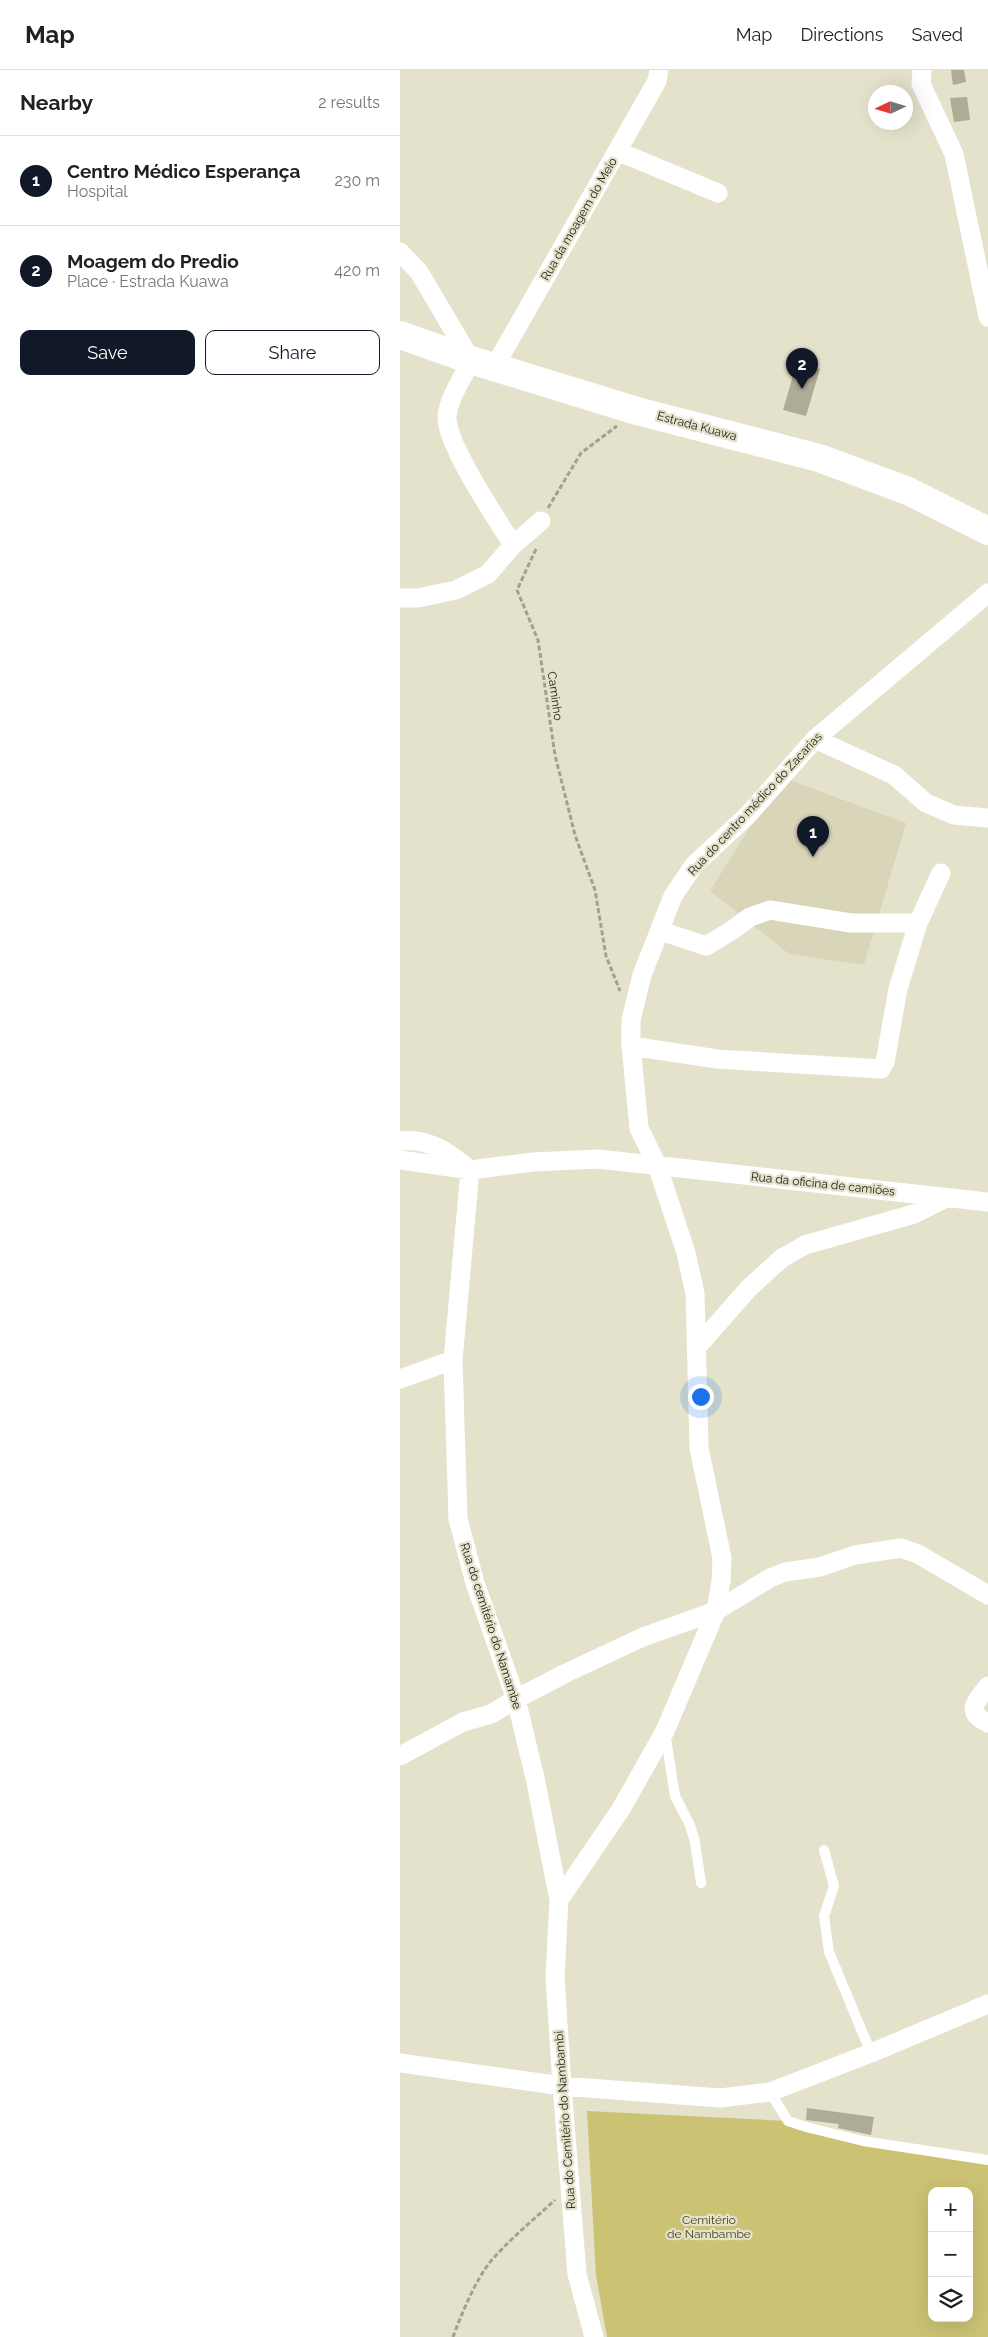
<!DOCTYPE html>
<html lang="en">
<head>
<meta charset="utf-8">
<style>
  body { margin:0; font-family:Raleway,sans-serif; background:#f2f2f2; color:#202124 }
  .controls { position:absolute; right:15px; bottom:15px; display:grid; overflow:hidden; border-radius:10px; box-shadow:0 5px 20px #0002 }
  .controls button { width:45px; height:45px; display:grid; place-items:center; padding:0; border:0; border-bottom:1px solid #e0e0e0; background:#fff; color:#202124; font:25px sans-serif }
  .compass { position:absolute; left:468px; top:15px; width:45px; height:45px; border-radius:50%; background:#fff; box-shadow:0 5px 20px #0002; rotate:266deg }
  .you { position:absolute; left:300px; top:1326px; width:18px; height:18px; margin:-12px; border:4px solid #fff; border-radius:50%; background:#1a73e8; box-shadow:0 0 0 8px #1a73e833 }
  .badge { display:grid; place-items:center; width:32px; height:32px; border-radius:50%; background:#111827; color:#fff; font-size:16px; font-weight:700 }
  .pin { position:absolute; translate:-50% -41px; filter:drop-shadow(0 1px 2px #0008) }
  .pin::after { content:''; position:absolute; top:26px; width:18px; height:15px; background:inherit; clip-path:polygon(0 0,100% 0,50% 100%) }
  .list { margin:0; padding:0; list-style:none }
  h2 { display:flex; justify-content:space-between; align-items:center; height:65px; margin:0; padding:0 20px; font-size:21px }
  h2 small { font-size:16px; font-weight:400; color:#757577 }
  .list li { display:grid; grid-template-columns:32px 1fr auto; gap:15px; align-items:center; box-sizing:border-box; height:90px; padding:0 20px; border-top:1px solid #e0e0e0 }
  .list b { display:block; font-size:19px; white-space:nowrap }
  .list p { margin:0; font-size:16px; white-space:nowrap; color:#757577 }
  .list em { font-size:16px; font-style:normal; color:#757577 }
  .actions { display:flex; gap:10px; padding:15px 20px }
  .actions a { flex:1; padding:11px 0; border:1px solid #111827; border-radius:10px; text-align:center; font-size:18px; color:#111827 }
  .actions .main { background:#111827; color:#fff }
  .icon { flex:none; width:28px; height:28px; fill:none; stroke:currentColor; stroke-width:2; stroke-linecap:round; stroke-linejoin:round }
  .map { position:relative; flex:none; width:588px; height:2267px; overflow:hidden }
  header { display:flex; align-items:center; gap:30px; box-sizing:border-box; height:70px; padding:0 25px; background:#fff; border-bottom:1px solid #e0e0e0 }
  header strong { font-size:24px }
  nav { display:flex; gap:28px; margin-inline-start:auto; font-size:18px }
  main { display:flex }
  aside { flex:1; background:#fff }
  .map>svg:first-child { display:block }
  .built { fill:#d8d5b8 }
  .green { fill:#cbc274; fill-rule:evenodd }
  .building { fill:#aeab96 }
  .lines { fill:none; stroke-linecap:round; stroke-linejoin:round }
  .path { stroke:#a2a18f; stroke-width:3; stroke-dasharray:5 2.5; stroke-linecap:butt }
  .lane { stroke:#fff; stroke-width:10 }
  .street { stroke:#fff; stroke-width:19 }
  .secondary { stroke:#fff; stroke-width:28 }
  .labels { text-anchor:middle; stroke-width:4.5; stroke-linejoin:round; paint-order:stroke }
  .street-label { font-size:12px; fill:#23221a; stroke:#e4e2cb }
  .park-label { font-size:12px; fill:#464116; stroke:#e4e2cb }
</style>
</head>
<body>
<header>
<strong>Map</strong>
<nav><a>Map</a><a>Directions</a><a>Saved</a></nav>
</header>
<main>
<aside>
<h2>Nearby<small>2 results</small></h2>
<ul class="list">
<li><span class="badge">1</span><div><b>Centro Médico Esperança</b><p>Hospital</p></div><em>230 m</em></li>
<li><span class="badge">2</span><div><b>Moagem do Predio</b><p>Place · Estrada Kuawa</p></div><em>420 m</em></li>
</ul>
<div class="actions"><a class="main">Save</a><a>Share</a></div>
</aside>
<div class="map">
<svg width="588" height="2267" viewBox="0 0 588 2267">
  <rect width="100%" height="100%" fill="#e4e2cb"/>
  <path class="built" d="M 381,707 L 506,753 L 464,895 L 389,884 L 310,821 Z"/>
  <path class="green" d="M 187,2041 L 388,2051 L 406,2057 L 588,2090 L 588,2267 L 207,2267 L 196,2205 ZM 532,2121 L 569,2121 L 569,2248 L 532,2248 Z"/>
  <path class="building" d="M 551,0 L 564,0 L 566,12 L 553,15 Z
    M 567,27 L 570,50 L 554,52 L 550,28 Z
    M 397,292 L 420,299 L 406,346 L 383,340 Z
    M 407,2038 L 474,2047 L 471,2065 L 438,2058 L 439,2054 L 406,2050 Z"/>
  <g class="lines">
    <path class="path" d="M 148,438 L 181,383 L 217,356
      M 136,479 L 117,520 L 138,570 L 155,685 L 175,765 L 195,820 L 206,886 L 220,921
      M 53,2267 C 61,2245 76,2209 91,2191 C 110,2169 133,2150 155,2130"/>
    <path class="lane" d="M 265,1662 L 275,1726 L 290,1755 L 295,1772 L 301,1813
      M 424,1780 L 434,1816 L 424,1846 L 429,1882 L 471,1983
      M 370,2022 L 388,2051 L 406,2057 L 463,2071 L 588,2090"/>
    <path class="street" d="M 522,0 L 521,14 L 554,84 L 588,247
      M 217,81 L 318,123
      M 0,182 L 19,202 L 71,290 C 63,308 49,327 47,346 C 45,373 98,451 113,475
      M 95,296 L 257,11 L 259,0
      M 0,528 L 18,528 L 56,520 L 88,504 L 113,475 L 141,451
      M 415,669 L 494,705 L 526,733 L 554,745 L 588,748
      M 261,861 L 306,876 L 331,861 L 350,847 L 370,840 L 451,853 L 518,853 L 541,803
      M 231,976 L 317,989 L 481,999 L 485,992 L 498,919 L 518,853
      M 0,1071 C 28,1067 49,1083 70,1100 L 53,1290 L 58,1449 L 75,1513 L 116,1629 L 135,1708 L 159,1830 L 155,1907 L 162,2016 L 177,2204 L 194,2267
      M 0,1090 L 70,1100 L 133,1092 L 198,1089 L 588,1132
      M 297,1277 L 349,1218 L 382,1188 L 405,1175 L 514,1144 L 546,1128
      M 0,1309 L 53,1290
      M 588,1616 C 576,1632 564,1642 588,1653
      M 0,1686 L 63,1652 L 91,1644 L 116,1629 L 166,1603 L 243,1567 L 316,1541 L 370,1508 L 385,1502 L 420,1497 L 455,1485 L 501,1478 L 518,1484 L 588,1525
      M 159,1830 L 221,1739 L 265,1661 L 316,1541 L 321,1511 L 322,1488 L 299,1378 L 295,1223 L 286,1183 L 257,1095 L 239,1058 L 231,976 L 231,950 L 242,905 L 273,826 L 294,795 L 347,746 L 415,669 L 588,523
      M 0,1993 L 162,2016 L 320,2028 L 370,2022 L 471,1983 L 588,1934"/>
    <path class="secondary" d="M 0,265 L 71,290 L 237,341 L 419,388 L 508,421 L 588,461"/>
  </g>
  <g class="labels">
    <g class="street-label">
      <text transform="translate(179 149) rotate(-60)" y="4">Rua da moagem do Meio</text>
      <text transform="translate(297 356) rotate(15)" y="4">Estrada Kuawa</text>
      <text transform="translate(155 626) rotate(82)" y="4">Caminho</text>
      <text transform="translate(355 734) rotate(-47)" y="4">Rua do centro médico do Zacarias</text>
      <text transform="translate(423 1114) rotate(6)" y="4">Rua da oficina de camiões</text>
      <text transform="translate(91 1556) rotate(72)" y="4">Rua do cemitério do Namambe</text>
      <text transform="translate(165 2050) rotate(-94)" y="4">Rua do Cemitério do Nambambi</text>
    </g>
    <g class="park-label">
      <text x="309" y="2154">Cemitério<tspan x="309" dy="14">de Nambambe</tspan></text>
    </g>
  </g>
</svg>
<div class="controls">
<button>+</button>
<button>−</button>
<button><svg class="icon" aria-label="layers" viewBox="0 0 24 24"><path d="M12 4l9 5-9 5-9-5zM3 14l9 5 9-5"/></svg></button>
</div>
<svg class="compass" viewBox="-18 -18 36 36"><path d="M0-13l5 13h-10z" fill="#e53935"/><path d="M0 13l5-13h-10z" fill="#757577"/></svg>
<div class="you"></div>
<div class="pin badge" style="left:413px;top:787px">1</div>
<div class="pin badge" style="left:402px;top:319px">2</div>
</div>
</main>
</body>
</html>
